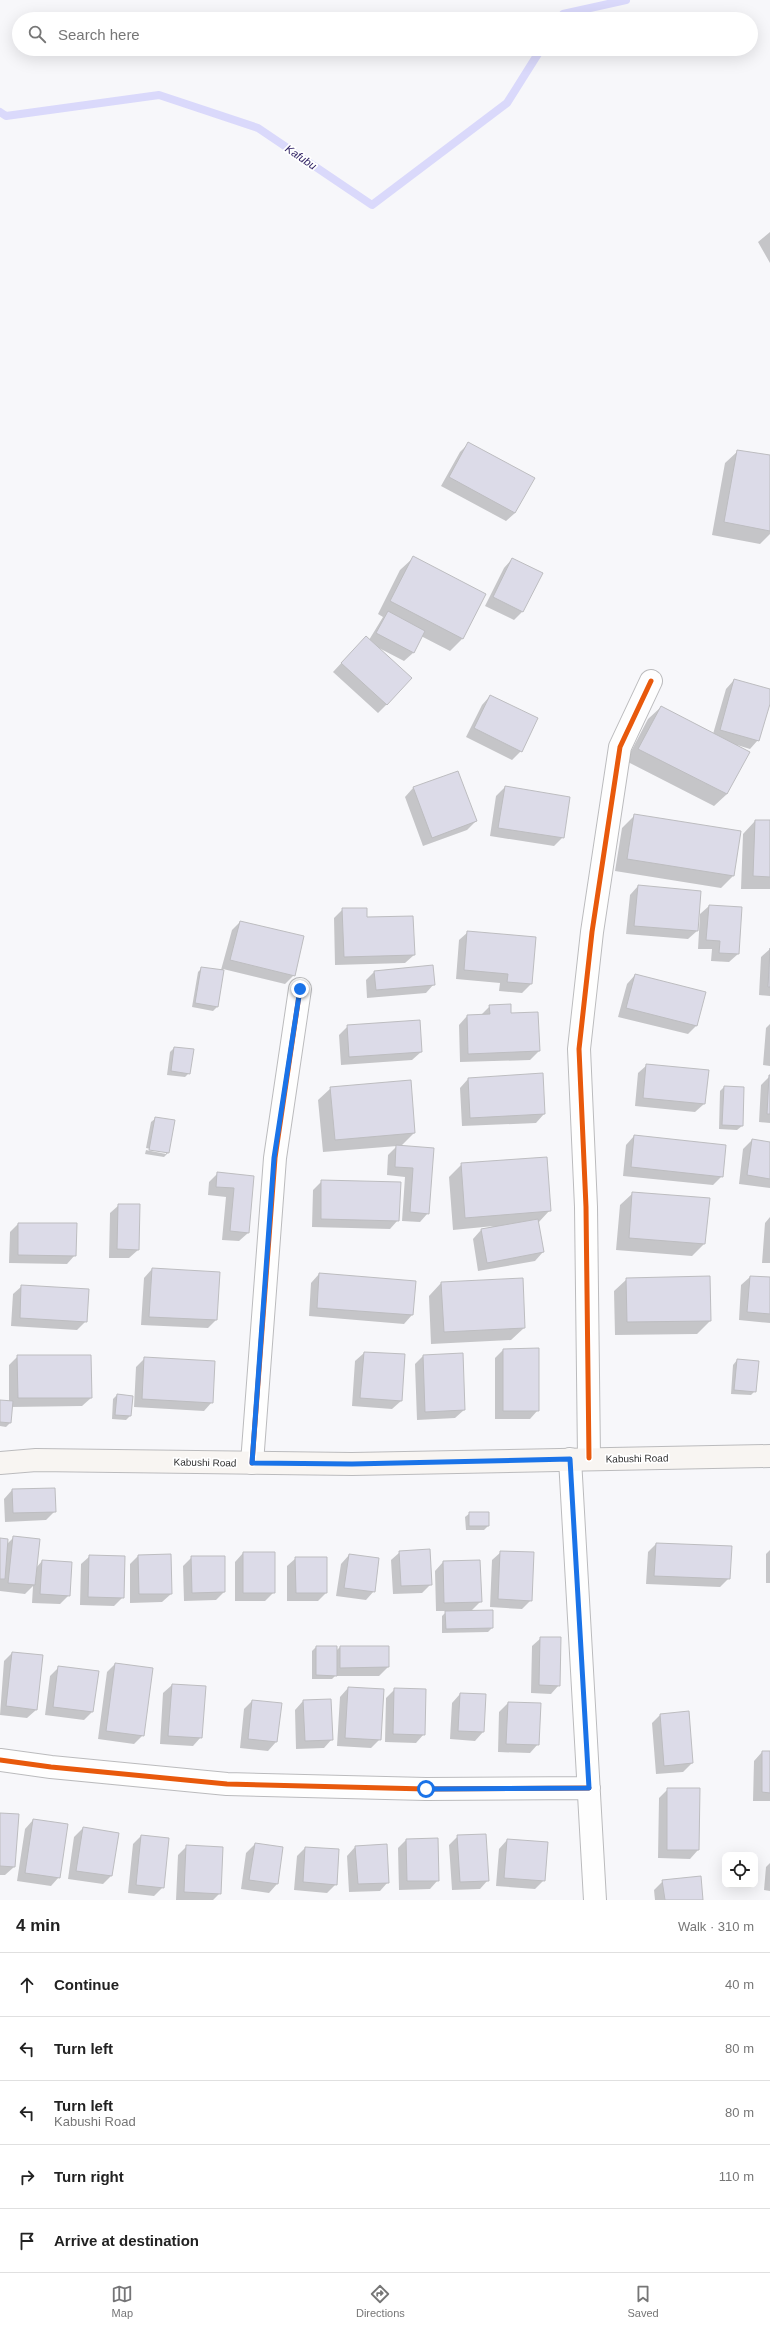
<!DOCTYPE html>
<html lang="en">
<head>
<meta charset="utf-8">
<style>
  body { margin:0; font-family:Arial,sans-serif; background:#f6f6f6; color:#222 }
  .controls { position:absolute; right:12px; bottom:12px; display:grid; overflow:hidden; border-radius:8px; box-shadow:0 4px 16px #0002 }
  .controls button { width:36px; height:36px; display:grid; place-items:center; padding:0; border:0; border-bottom:1px solid #e0e0e0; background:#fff; color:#222; font:20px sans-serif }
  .stop { position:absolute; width:12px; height:12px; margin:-9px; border:3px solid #1a73e8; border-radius:50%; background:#fff }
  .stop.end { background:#1a73e8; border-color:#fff; box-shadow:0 1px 4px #0008 }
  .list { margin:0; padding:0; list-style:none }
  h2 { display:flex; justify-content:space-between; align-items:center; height:52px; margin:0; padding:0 16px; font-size:17px }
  h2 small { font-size:13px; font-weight:400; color:#767676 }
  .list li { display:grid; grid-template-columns:26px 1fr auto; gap:12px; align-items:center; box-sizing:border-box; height:64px; padding:0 16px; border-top:1px solid #e0e0e0 }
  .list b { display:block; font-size:15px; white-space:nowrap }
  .list p { margin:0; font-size:13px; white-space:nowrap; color:#767676 }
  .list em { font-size:13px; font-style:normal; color:#767676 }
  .icon { flex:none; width:22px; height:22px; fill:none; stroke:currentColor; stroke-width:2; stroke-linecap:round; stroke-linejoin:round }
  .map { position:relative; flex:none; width:770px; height:1900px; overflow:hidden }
  .search { position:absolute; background:#fff; box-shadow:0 4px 16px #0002; left:12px; right:12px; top:12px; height:44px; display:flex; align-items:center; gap:10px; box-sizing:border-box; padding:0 14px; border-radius:22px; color:#767676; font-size:15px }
  .sheet { height:372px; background:#fff }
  nav { display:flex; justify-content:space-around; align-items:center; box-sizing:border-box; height:56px; border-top:1px solid #e0e0e0; background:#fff; font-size:11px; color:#767676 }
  nav a { display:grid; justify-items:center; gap:2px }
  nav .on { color:#757577 }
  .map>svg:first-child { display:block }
  .shadow { fill:#0003 }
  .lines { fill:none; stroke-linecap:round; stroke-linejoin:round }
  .stream { stroke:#dad9fb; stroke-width:8 }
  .building { fill:#dcdbe8; stroke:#bdbdc0 }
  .minor-casing { stroke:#bbbbbd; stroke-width:24 }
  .secondary-casing { stroke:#bbbbbd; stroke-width:24 }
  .minor { stroke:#fefefe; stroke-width:22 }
  .secondary { stroke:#f8f5f2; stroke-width:22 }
  .cycleway-casing { stroke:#fff; stroke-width:8 }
  .cycleway { stroke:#e8590c; stroke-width:5 }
  .route { stroke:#1a73e8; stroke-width:5 }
  .labels { text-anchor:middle; stroke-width:3.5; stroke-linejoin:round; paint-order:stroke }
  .street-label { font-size:10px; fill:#2f2f30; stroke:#fff }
  .water-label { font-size:11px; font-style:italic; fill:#2b1d61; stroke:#fff }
</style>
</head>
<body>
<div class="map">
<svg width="770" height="1900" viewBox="0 0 770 1900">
  <rect width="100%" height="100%" fill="#f7f7fa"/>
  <path class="shadow" d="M 770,232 L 770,263 L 758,242 Z
    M 468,444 L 515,513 L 506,521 L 441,486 L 460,452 Z
    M 738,451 L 770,456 L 770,534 L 760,544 L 712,535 L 725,463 Z
    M 413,558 L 485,595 L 462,639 L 450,651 L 421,636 L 413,653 L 404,661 L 377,647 L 387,704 L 378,713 L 333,672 L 357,646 L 369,640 L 383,617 L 378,614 L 400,570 Z
    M 512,559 L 541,574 L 522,612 L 514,620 L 485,606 L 504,568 Z
    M 734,680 L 770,690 L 770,700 L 758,740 L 750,749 L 737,745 L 748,752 L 727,794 L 714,806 L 626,761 L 648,719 L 661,707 L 713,734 L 726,689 Z
    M 490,696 L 521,751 L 512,760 L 466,737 L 482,705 Z
    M 505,787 L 563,837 L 554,846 L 490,836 L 496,796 Z
    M 413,788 L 476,821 L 467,830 L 423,846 L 405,797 Z
    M 635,815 L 733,876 L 721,888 L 615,871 L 622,828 Z
    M 755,821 L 770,821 L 770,889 L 741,889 L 743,834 Z
    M 638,886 L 697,931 L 688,939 L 626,934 L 630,895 Z
    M 709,906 L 738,954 L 729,962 L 711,961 L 712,949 L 698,949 L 700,914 Z
    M 343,909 L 366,918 L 414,955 L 405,963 L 335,965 L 334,918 Z
    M 240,922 L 294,975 L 285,984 L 223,969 L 217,1007 L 213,1011 L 192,1007 L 198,972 L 202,968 L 221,970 L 232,930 Z
    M 468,932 L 535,938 L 531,984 L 522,993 L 499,991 L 500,983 L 456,979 L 459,940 Z
    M 770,949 L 770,996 L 759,995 L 761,957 Z
    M 374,972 L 434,984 L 426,993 L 367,998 L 366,980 Z
    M 635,975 L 705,993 L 696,1026 L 688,1034 L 618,1017 L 627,984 Z
    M 490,1006 L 510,1014 L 539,1051 L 530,1060 L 460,1062 L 459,1025 L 467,1016 L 481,1015 Z
    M 770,1024 L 770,1066 L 763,1065 L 766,1028 Z
    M 348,1026 L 421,1052 L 412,1060 L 341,1065 L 339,1035 Z
    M 174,1048 L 189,1073 L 185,1077 L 167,1075 L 170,1052 Z
    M 647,1065 L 704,1104 L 695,1112 L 635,1106 L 638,1073 Z
    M 770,1076 L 770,1123 L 759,1122 L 761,1085 Z
    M 468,1079 L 544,1114 L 536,1123 L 462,1126 L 460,1088 Z
    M 724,1087 L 742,1126 L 737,1130 L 719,1129 L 720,1091 Z
    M 331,1088 L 414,1133 L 401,1146 L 433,1149 L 428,1213 L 420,1222 L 402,1221 L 405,1177 L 387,1175 L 388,1155 L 397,1146 L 323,1152 L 318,1100 Z
    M 156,1118 L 174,1121 L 168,1153 L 164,1157 L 145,1154 L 146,1150 L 166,1154 L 166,1152 L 146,1148 L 151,1122 Z
    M 634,1136 L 722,1176 L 713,1185 L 623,1176 L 626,1145 Z
    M 752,1140 L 770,1143 L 770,1188 L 739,1184 L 743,1149 Z
    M 462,1164 L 550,1210 L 538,1223 L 543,1252 L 535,1261 L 478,1271 L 473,1239 L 481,1230 L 494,1226 L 453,1230 L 449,1177 Z
    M 218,1173 L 253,1177 L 248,1233 L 239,1241 L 222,1240 L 226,1197 L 208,1195 L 209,1182 Z
    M 322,1181 L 398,1220 L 390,1229 L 312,1227 L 313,1190 Z
    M 633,1193 L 704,1244 L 692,1256 L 616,1250 L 620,1205 Z
    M 119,1205 L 138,1250 L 129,1258 L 109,1258 L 110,1213 Z
    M 770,1217 L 770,1263 L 762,1263 L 765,1223 Z
    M 18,1224 L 75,1255 L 67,1264 L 9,1263 L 10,1232 Z
    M 152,1269 L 216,1320 L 208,1328 L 141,1325 L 144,1278 Z
    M 319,1274 L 415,1282 L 412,1315 L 404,1324 L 309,1316 L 311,1283 Z
    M 750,1277 L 770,1278 L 770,1323 L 739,1320 L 741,1285 Z
    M 627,1279 L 710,1321 L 697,1334 L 615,1335 L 614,1291 Z
    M 441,1283 L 524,1328 L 511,1340 L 431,1344 L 429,1296 Z
    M 22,1286 L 86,1321 L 77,1330 L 11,1326 L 13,1294 Z
    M 503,1350 L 538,1410 L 530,1419 L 495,1419 L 495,1358 Z
    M 364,1353 L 404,1355 L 401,1401 L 392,1409 L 352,1406 L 355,1361 Z
    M 18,1356 L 91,1398 L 82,1406 L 11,1407 L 10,1423 L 6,1427 L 0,1426 L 0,1401 L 9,1401 L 9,1365 Z
    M 423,1356 L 464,1410 L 455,1418 L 417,1420 L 415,1364 Z
    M 145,1358 L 212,1402 L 204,1411 L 134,1407 L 136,1367 Z
    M 737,1360 L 755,1391 L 751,1395 L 731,1394 L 733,1365 Z
    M 117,1395 L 130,1416 L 126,1420 L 112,1419 L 113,1399 Z
    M 12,1490 L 55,1511 L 46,1520 L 5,1522 L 4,1499 Z
    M 470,1513 L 488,1526 L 484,1530 L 466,1530 L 465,1517 Z
    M 13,1538 L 36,1568 L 42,1561 L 69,1595 L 60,1604 L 32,1603 L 33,1586 L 25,1594 L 0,1591 L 0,1539 L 7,1544 Z
    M 656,1544 L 729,1578 L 720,1587 L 646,1584 L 648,1552 Z
    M 770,1550 L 770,1583 L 766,1583 L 766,1554 Z
    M 400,1552 L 431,1584 L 422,1593 L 393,1594 L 391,1560 Z
    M 501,1552 L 531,1600 L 522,1609 L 490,1607 L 492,1560 Z
    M 243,1553 L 274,1592 L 265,1601 L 235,1601 L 235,1562 Z
    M 349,1555 L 374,1591 L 366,1600 L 336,1596 L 341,1564 Z
    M 90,1556 L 123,1597 L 114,1606 L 80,1605 L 81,1564 Z
    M 138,1556 L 171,1594 L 162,1602 L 130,1603 L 130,1564 Z
    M 192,1557 L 224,1592 L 216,1600 L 184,1601 L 183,1566 Z
    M 296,1558 L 326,1593 L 318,1601 L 287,1601 L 287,1566 Z
    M 443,1562 L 481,1601 L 470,1612 L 492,1628 L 488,1632 L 442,1633 L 442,1616 L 447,1611 L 436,1611 L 435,1571 Z
    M 541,1638 L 559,1685 L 551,1694 L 531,1693 L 532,1646 Z
    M 316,1647 L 336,1651 L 340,1647 L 388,1647 L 388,1667 L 379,1676 L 335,1676 L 332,1679 L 312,1679 L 312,1651 Z
    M 12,1653 L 36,1710 L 27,1718 L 0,1715 L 4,1661 Z
    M 115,1664 L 143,1735 L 134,1744 L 98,1739 L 107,1672 Z
    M 59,1667 L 92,1712 L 84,1720 L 45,1715 L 50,1676 Z
    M 172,1685 L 201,1737 L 193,1746 L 160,1744 L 163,1693 Z
    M 348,1688 L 380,1739 L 371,1748 L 337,1746 L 340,1697 Z
    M 395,1689 L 424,1734 L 416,1743 L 385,1742 L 386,1698 Z
    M 460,1694 L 485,1695 L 483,1732 L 475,1741 L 450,1739 L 452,1703 Z
    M 252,1701 L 280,1704 L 276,1742 L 268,1751 L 240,1748 L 244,1709 Z
    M 303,1701 L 332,1739 L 324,1748 L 296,1749 L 295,1710 Z
    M 508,1703 L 538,1744 L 530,1753 L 498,1752 L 499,1712 Z
    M 661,1714 L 692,1763 L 683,1772 L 656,1774 L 652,1723 Z
    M 762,1752 L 770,1752 L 770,1801 L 753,1801 L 754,1761 Z
    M 668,1789 L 698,1850 L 690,1859 L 658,1858 L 659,1798 Z
    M 0,1814 L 14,1867 L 5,1875 L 0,1875 Z
    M 33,1820 L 59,1877 L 51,1886 L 17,1881 L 25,1829 Z
    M 83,1828 L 111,1876 L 103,1884 L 68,1879 L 74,1837 Z
    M 141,1836 L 163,1887 L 154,1896 L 128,1893 L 133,1844 Z
    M 458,1836 L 488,1880 L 480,1889 L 452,1890 L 449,1845 Z
    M 406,1840 L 438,1880 L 430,1889 L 399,1890 L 398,1848 Z
    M 507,1840 L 544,1880 L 535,1889 L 496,1886 L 499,1849 Z
    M 255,1844 L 282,1848 L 277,1884 L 269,1893 L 241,1889 L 246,1853 Z
    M 187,1846 L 220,1893 L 213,1900 L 176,1900 L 178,1855 Z
    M 355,1847 L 388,1882 L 380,1891 L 349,1892 L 347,1856 Z
    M 305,1848 L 336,1884 L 327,1893 L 294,1890 L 297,1856 Z
    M 770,1863 L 770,1891 L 764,1890 L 766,1867 Z
    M 663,1881 L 702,1900 L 655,1900 L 654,1890 Z"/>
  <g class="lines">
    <path class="stream" d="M 560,19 L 563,14 L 626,0
      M 0,112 L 6,116 L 159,95 L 258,128 L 372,205 L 507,103 L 541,49"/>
  </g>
  <path class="building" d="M 468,442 L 535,478 L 515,513 L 449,477 Z
    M 737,450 L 770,455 L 770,531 L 724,522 Z
    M 413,556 L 486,594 L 463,639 L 390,601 Z
    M 512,558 L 543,573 L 523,612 L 493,597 Z
    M 388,611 L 425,631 L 414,653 L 376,633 Z
    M 366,636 L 412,678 L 387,705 L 341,663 Z
    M 734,679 L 770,689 L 770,704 L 759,741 L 720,730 Z
    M 490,695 L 538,718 L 522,752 L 474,728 Z
    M 661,706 L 750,752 L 727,794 L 638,749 Z
    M 458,771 L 477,821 L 432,838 L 413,787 Z
    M 505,786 L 570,797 L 564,838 L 498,828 Z
    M 634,814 L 741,831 L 734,876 L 627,859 Z
    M 755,820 L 770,820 L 770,877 L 753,876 Z
    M 638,885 L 701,891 L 698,931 L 634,926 Z
    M 709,905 L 742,907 L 739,954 L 719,953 L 720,941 L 706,940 Z
    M 342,908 L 367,908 L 367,917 L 413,916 L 415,955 L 344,957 Z
    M 240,921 L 304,936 L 295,976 L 230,960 Z
    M 467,931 L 536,937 L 532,984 L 507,982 L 508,974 L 464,970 Z
    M 770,948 L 770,987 L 768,987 Z
    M 433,965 L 435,985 L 376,990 L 374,971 Z
    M 201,967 L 224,970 L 218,1007 L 195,1003 Z
    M 635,974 L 706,992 L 697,1026 L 626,1008 Z
    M 511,1004 L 511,1013 L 538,1012 L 540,1051 L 468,1054 L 467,1015 L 490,1014 L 489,1005 Z
    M 420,1020 L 422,1052 L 349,1057 L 347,1025 Z
    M 174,1047 L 194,1049 L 190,1074 L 171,1071 Z
    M 646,1064 L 709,1070 L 705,1104 L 643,1098 Z
    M 543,1073 L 545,1114 L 470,1118 L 468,1078 Z
    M 769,1075 L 770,1075 L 770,1114 L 767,1114 Z
    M 411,1080 L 415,1133 L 335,1140 L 330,1087 Z
    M 724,1086 L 744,1087 L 743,1126 L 722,1125 Z
    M 155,1117 L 175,1120 L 169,1153 L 149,1150 Z
    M 634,1135 L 726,1145 L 723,1177 L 631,1167 Z
    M 752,1139 L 770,1142 L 770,1179 L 747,1175 Z
    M 396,1145 L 434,1148 L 429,1214 L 410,1212 L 413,1168 L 395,1167 Z
    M 547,1157 L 551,1211 L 465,1218 L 461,1163 Z
    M 217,1172 L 254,1176 L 249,1233 L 230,1231 L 234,1188 L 216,1187 Z
    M 321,1180 L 401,1182 L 399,1221 L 321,1219 Z
    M 632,1192 L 710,1198 L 705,1244 L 629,1238 Z
    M 118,1204 L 140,1204 L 139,1250 L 117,1249 Z
    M 538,1219 L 544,1252 L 487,1263 L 481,1229 Z
    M 18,1223 L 77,1223 L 76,1256 L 18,1255 Z
    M 152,1268 L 220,1272 L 217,1320 L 149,1317 Z
    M 319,1273 L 416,1281 L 413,1315 L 317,1308 Z
    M 710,1276 L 711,1321 L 627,1322 L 626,1278 Z
    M 750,1276 L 770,1277 L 770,1314 L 747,1312 Z
    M 523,1278 L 525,1328 L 444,1332 L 441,1282 Z
    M 21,1285 L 89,1289 L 87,1322 L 20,1318 Z
    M 539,1348 L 539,1411 L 503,1411 L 503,1349 Z
    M 364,1352 L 405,1354 L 402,1401 L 360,1398 Z
    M 463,1353 L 465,1410 L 425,1412 L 423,1355 Z
    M 17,1355 L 91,1355 L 92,1398 L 18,1398 Z
    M 144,1357 L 215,1361 L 213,1403 L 142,1399 Z
    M 737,1359 L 759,1361 L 756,1392 L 734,1390 Z
    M 117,1394 L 133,1396 L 131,1416 L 115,1415 Z
    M 0,1400 L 13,1401 L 11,1423 L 0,1422 Z
    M 55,1488 L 56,1512 L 13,1513 L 12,1489 Z
    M 469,1512 L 489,1512 L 489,1526 L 469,1526 Z
    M 13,1536 L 40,1539 L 35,1585 L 8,1583 Z
    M 0,1538 L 8,1539 L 5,1579 L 0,1579 Z
    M 656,1543 L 732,1546 L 730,1579 L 654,1576 Z
    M 430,1549 L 432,1585 L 401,1586 L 399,1551 Z
    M 500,1551 L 534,1552 L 532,1601 L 498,1599 Z
    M 243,1552 L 275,1552 L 275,1593 L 243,1593 Z
    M 171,1554 L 172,1594 L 139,1594 L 138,1555 Z
    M 349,1554 L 379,1558 L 375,1592 L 344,1588 Z
    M 89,1555 L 125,1556 L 124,1598 L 88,1597 Z
    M 191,1556 L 225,1556 L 225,1592 L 192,1593 Z
    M 295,1557 L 327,1557 L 327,1593 L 296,1593 Z
    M 42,1560 L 72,1562 L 70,1596 L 40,1594 Z
    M 480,1560 L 482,1602 L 444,1603 L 443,1561 Z
    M 493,1610 L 493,1628 L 446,1629 L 445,1611 Z
    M 540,1637 L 561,1637 L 560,1686 L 539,1685 Z
    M 316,1646 L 337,1646 L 337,1676 L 316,1675 Z
    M 340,1646 L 389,1646 L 389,1667 L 340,1668 Z
    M 12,1652 L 43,1655 L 37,1710 L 6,1706 Z
    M 115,1663 L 153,1668 L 144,1736 L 106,1731 Z
    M 58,1666 L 99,1671 L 93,1712 L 53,1707 Z
    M 172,1684 L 206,1686 L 202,1738 L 168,1736 Z
    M 348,1687 L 384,1689 L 381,1740 L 345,1738 Z
    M 394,1688 L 426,1689 L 425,1735 L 393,1734 Z
    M 460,1693 L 486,1694 L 484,1732 L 458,1731 Z
    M 331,1699 L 333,1740 L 305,1741 L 303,1700 Z
    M 252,1700 L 282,1703 L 277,1742 L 248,1739 Z
    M 508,1702 L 541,1703 L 539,1745 L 506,1744 Z
    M 689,1711 L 693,1763 L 664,1766 L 660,1714 Z
    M 762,1751 L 770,1751 L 770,1793 L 762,1792 Z
    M 667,1788 L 700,1788 L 699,1850 L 667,1850 Z
    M 0,1813 L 19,1814 L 15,1867 L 0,1866 Z
    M 33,1819 L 68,1824 L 60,1878 L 25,1873 Z
    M 83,1827 L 119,1833 L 112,1876 L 76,1871 Z
    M 486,1834 L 489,1881 L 460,1882 L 457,1835 Z
    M 141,1835 L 169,1838 L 164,1888 L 136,1885 Z
    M 438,1838 L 439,1881 L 407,1881 L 406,1839 Z
    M 507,1839 L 548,1842 L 545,1881 L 504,1878 Z
    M 255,1843 L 283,1847 L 278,1884 L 249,1880 Z
    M 387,1844 L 389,1883 L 358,1884 L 355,1846 Z
    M 186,1845 L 223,1847 L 221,1894 L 184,1892 Z
    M 305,1847 L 339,1849 L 337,1885 L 303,1882 Z
    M 701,1876 L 703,1900 L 665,1900 L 662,1880 Z"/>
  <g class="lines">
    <defs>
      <path id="minor" d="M 589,1458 L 586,1207 L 579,1049 L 592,932 L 620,747 L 651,681
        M 570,1459 L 595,1900
        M 252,1463 L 275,1158 L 300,989
        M 0,1760 L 51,1767 L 227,1784 L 426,1789 L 589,1788"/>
      <path id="secondary" d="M 0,1463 L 36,1460 L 352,1464 L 770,1456"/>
    </defs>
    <use href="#minor" class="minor-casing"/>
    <use href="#secondary" class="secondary-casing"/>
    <use href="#minor" class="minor"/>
    <use href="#secondary" class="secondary"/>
    <defs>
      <path id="cycleway" d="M 589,1458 L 586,1207 L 579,1049 L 592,932 L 620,747 L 651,681
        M 252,1463 L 275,1158 L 300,989
        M 0,1760 L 51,1767 L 227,1784 L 426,1789 L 589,1788"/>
    </defs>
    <use href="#cycleway" class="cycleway-casing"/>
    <use href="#cycleway" class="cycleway"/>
  </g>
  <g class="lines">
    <path class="route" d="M 300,989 L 274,1158 L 252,1463 L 352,1464 L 570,1459 L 589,1788 L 426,1789"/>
  </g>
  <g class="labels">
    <g class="street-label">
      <text transform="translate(637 1458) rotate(-1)" y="4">Kabushi Road</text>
      <text transform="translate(205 1462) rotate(1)" y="4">Kabushi Road</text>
    </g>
    <g class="water-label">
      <text transform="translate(301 157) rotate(34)" y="4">Kafubu</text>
    </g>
  </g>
</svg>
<div class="controls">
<button><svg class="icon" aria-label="locate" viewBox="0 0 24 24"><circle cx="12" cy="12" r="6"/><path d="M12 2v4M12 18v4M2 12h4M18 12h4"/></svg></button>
</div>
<div class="stop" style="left:426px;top:1789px"></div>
<div class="stop end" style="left:300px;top:989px"></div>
<div class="search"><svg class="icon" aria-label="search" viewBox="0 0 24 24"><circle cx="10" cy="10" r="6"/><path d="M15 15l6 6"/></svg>Search here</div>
</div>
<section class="sheet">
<h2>4 min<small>Walk · 310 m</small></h2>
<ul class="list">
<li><svg class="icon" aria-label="ahead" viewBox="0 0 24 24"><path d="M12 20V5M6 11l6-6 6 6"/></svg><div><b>Continue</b></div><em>40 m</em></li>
<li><svg class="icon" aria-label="left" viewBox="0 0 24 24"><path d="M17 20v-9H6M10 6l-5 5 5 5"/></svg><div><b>Turn left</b></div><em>80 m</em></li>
<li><svg class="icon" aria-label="left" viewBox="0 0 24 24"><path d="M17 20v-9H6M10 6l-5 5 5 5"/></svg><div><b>Turn left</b><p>Kabushi Road</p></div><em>80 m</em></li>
<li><svg class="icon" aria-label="right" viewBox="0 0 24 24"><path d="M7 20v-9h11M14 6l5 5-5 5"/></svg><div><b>Turn right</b></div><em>110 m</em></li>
<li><svg class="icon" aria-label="arrive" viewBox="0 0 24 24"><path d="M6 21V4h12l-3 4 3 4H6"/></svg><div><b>Arrive at destination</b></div></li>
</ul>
</section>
<nav>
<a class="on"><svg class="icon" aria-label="map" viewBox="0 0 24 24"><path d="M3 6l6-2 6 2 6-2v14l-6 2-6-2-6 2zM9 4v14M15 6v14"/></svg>Map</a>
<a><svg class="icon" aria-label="directions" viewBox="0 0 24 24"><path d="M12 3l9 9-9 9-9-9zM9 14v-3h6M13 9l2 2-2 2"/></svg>Directions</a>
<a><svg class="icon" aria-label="saved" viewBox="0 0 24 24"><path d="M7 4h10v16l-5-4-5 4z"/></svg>Saved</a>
</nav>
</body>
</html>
